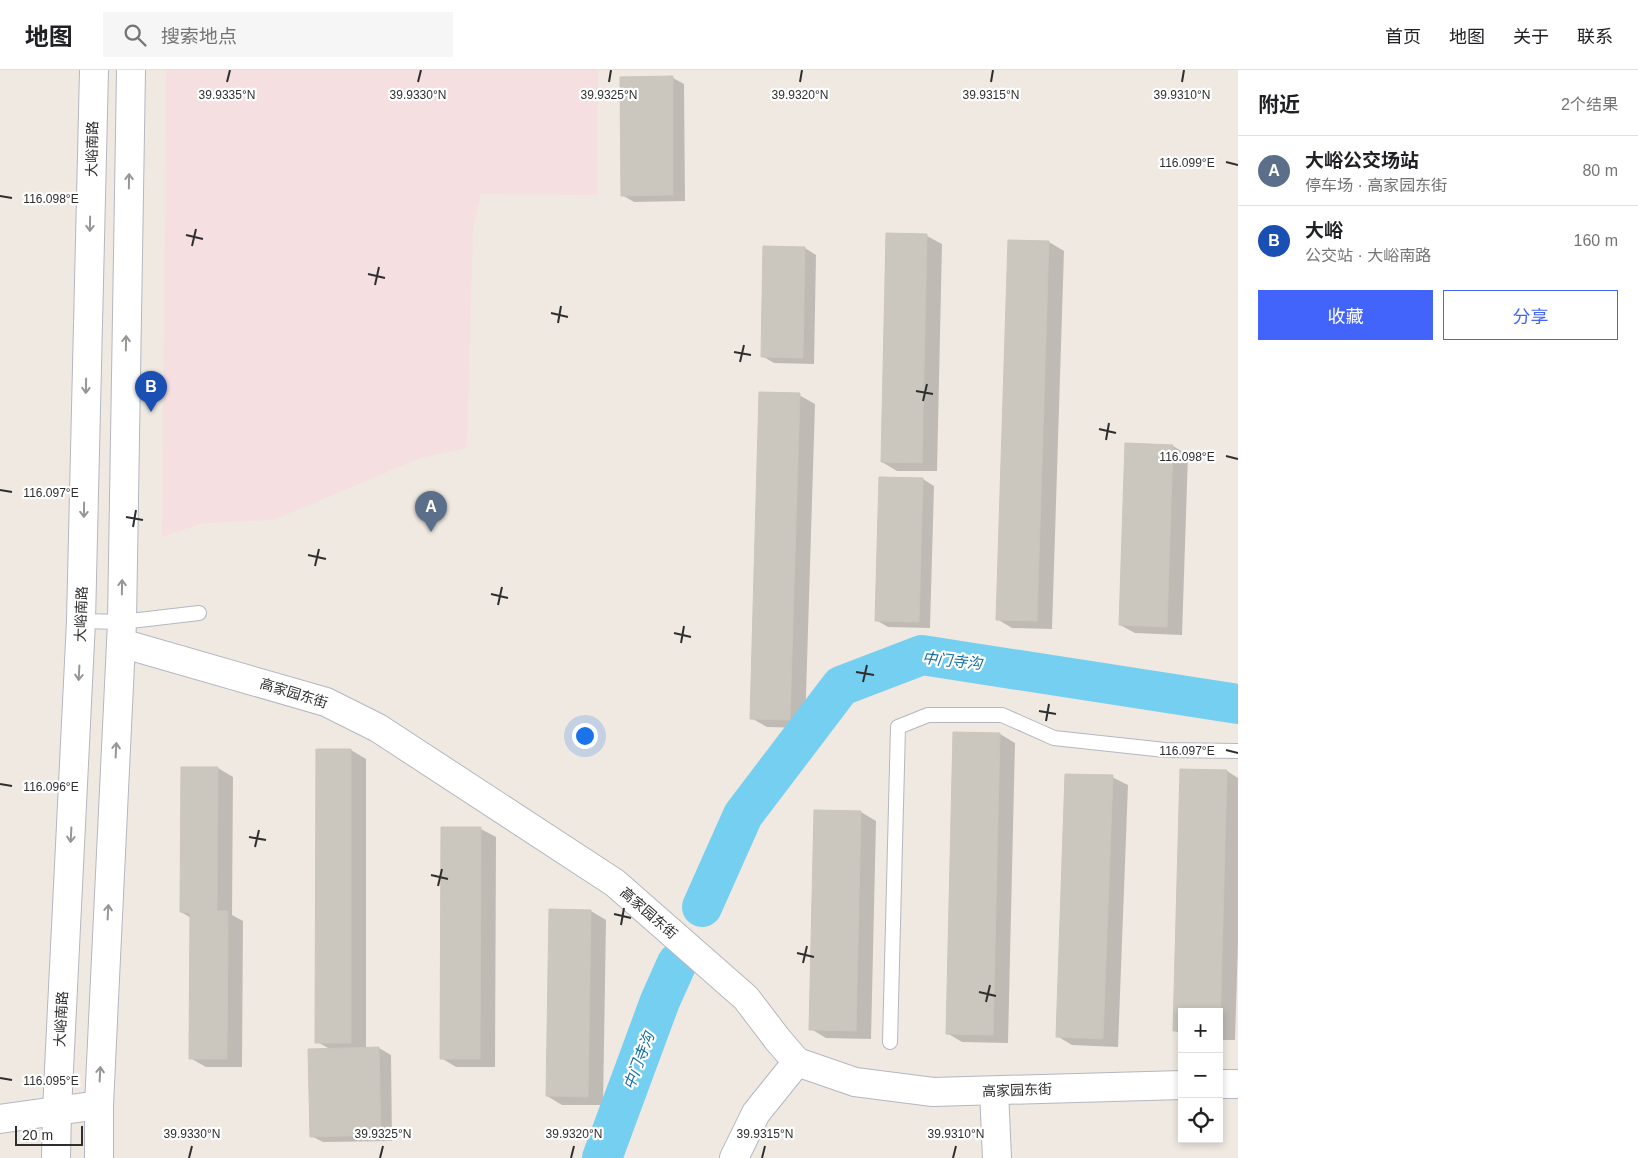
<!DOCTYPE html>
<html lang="zh">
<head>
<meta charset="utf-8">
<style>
  body { margin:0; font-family:Arial,"Noto Sans SC",sans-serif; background:#f6f6f6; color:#202124 }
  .controls { position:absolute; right:15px; bottom:15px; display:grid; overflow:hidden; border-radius:0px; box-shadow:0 2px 8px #0003 }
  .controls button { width:45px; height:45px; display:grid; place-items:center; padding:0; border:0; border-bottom:1px solid #e0e0e0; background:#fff; color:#202124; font:25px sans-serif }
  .scale { position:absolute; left:15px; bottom:12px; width:68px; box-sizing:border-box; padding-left:5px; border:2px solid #2e2e2e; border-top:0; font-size:14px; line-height:18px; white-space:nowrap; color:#2e2e2e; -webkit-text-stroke:4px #fff; paint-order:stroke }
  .you { position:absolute; left:584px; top:665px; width:18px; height:18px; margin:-12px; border:4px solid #fff; border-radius:50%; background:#1a73e8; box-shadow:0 0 0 8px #1a73e833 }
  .badge { display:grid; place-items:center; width:32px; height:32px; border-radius:50%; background:#4264fb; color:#fff; font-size:16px; font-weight:700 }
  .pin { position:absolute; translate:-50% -41px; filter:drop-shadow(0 1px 2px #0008) }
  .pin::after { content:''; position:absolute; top:26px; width:18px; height:15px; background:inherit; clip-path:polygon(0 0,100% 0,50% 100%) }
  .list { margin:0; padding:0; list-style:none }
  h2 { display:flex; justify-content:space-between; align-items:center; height:65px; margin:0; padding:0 20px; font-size:21px }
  h2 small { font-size:16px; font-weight:400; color:#757577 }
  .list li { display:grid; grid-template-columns:32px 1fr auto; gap:15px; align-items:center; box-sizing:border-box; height:70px; padding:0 20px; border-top:1px solid #e0e0e0 }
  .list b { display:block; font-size:19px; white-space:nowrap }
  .list p { margin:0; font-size:16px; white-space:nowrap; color:#757577 }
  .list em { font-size:16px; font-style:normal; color:#757577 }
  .actions { display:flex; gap:10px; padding:15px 20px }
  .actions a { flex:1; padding:11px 0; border:1px solid #4264fb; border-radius:0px; text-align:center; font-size:18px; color:#4264fb }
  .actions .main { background:#4264fb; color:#fff }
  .icon { flex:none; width:28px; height:28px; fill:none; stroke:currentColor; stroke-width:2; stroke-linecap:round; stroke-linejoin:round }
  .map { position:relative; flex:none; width:1238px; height:1088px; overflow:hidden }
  header { display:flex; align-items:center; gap:30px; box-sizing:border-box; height:70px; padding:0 25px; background:#fff; border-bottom:1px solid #e0e0e0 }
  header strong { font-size:24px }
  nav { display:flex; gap:28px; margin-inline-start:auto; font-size:18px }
  .search { width:350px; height:45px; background:#f6f6f6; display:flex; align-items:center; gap:12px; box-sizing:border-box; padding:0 18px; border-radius:0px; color:#757577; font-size:19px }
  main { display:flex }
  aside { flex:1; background:#fff }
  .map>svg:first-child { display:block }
  .medical { fill:#f5dfe0 }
  .shadow { fill:#0003 }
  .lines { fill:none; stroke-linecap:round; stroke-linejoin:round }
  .river { stroke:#75cff0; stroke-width:40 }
  .building { fill:#cbc7bf; stroke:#cbc5ba }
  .service-casing { stroke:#b4b7c1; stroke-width:16 }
  .minor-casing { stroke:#b4b7c1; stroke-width:30 }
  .tertiary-casing { stroke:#b4b7c1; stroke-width:30 }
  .secondary-casing { stroke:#b4b7c1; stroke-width:30 }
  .service { stroke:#fff; stroke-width:14 }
  .minor { stroke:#fff; stroke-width:28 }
  .tertiary { stroke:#fff; stroke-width:28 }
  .secondary { stroke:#fff; stroke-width:28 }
  .oneway { stroke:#969696 }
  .ticks { fill:none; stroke:#2e2e2e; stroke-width:2 }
  .labels { text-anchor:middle; stroke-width:4.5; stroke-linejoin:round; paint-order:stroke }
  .street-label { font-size:14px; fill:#2e2e2e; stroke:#fff }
  .water-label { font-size:15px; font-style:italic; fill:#0d6fa3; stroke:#fff }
  .ticks-label { font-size:12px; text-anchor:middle; fill:#2e2e2e; stroke:#fff; stroke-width:4.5; stroke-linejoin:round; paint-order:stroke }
</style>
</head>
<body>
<header>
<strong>地图</strong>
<div class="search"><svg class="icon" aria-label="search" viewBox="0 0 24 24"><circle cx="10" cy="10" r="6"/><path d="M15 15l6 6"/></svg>搜索地点</div>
<nav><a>首页</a><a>地图</a><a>关于</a><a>联系</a></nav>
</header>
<main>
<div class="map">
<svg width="1238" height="1088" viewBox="0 0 1238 1088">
  <rect width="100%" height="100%" fill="#efe9e1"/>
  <path class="medical" d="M 166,0 L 598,0 L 597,125 L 481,124 L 473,160 L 467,378 L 421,388 L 273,450 L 203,453 L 162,467 Z"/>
  <path class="shadow" d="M 673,8 L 684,14 L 685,131 L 634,132 L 622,125 Z
    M 887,165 L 927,166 L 942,174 L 937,401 L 897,401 L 882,392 Z
    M 1009,171 L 1049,172 L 1064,181 L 1052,559 L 1012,558 L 997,549 Z
    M 805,178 L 816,185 L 814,294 L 774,293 L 762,286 Z
    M 799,325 L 815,334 L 805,658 L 767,657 L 751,648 Z
    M 1173,376 L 1188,385 L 1182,565 L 1135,563 L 1120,555 Z
    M 923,409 L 934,416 L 930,558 L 888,557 L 876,550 Z
    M 1000,664 L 1015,673 L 1008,973 L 962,972 L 947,963 Z
    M 351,680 L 366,689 L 366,979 L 379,978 L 391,985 L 392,1071 L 323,1072 L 311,1066 L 330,979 L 317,972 L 318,681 Z
    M 218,698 L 233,707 L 232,845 L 243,851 L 242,997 L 206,997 L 190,988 L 191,848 L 181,842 Z
    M 1181,700 L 1227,701 L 1238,708 L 1238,873 L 1235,970 L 1219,970 L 1219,942 L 1182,942 L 1182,965 L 1174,960 Z
    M 1112,707 L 1128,715 L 1118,977 L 1072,975 L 1057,966 Z
    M 861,742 L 876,751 L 871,969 L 826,968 L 811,959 Z
    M 443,758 L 481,759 L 496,767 L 495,997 L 456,997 L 441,988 Z
    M 550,841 L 591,841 L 606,850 L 603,1035 L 562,1035 L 547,1026 Z"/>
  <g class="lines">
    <path class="river" d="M 702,837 L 743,745 L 841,616 L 922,585 L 1238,634
      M 602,1088 L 660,931 L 677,893"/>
  </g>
  <path class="building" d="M 673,6 L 673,125 L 621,126 L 620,7 Z
    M 886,163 L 927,164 L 922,393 L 881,392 Z
    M 1008,170 L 1049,171 L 1037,551 L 996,550 Z
    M 763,176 L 805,177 L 803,288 L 761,287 Z
    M 759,322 L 800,323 L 790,650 L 750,649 Z
    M 1125,373 L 1173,375 L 1167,557 L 1119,555 Z
    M 879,407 L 923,408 L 919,552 L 875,551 Z
    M 953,662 L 1000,663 L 993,965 L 946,964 Z
    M 316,679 L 351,679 L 351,973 L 315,973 Z
    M 181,697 L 218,697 L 217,841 L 228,841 L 227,989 L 189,989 L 190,843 L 180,842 Z
    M 1180,699 L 1227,700 L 1220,962 L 1219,942 L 1182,942 L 1182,961 L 1173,961 Z
    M 1065,704 L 1113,705 L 1103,969 L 1056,967 Z
    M 814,740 L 861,741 L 856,961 L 809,960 Z
    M 441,757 L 481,757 L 480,989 L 440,989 Z
    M 549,839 L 591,840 L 588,1027 L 546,1026 Z
    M 379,977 L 381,1065 L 310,1067 L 308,979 Z"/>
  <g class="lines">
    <defs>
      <path id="service" d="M 81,551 L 122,552 L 199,543
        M 890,972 L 898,657 L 928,645 L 1002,645 L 1054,668 L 1165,680 L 1238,681"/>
      <path id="minor" d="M 121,573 L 326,632 L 378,658 L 615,813 L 746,928 L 778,970
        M 994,1021 L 997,1088
        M 0,1049 L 99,1035
        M 734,1088 L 756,1043 L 797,992"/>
      <path id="tertiary" d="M 778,970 L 797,992 L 855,1012 L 933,1022 L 1182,1015
        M 1219,1014 L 1238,1014"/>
      <path id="secondary" d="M 56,1088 L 57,1040 L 81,551 L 94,0
        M 99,1088 L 99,1035 L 122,552 L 131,0"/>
    </defs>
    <use href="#service" class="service-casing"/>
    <use href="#minor" class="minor-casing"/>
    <use href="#tertiary" class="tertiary-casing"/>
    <use href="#secondary" class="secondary-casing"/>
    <use href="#service" class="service"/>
    <use href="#minor" class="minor"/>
    <use href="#tertiary" class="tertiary"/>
    <use href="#secondary" class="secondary"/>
  </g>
  <defs><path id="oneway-shaft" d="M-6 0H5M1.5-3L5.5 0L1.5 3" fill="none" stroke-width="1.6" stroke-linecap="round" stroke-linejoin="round" transform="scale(1.25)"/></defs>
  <g class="oneway">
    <use href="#oneway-shaft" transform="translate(129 111) rotate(-89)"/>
    <use href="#oneway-shaft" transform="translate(90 154) rotate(91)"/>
    <use href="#oneway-shaft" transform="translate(126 273) rotate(-89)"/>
    <use href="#oneway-shaft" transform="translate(86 316) rotate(91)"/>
    <use href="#oneway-shaft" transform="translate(84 440) rotate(91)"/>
    <use href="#oneway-shaft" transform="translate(122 517) rotate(-89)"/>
    <use href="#oneway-shaft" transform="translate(79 603) rotate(93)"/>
    <use href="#oneway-shaft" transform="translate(116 680) rotate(-87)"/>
    <use href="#oneway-shaft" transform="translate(71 765) rotate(93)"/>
    <use href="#oneway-shaft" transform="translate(108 842) rotate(-87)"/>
    <use href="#oneway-shaft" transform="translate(100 1004) rotate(-87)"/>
  </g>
  <path class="ticks" d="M 227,12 L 230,0M 418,12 L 421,0M 609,12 L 611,0M 800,12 L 802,0M 991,12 L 993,0M 1182,12 L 1184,0M 1226,92 L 1238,95M 0,126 L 12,128M 186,165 L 203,169M 192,176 L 196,159M 368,204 L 385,208M 375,215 L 379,197M 551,243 L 568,247M 558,253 L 561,236M 734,282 L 751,285M 740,292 L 744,275M 916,321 L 933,324M 923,331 L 927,314M 1099,359 L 1116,363M 1106,370 L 1109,353M 1226,386 L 1238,389M 0,420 L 12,422M 126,447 L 143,450M 133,457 L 136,440M 308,485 L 326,489M 315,496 L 319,479M 491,524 L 508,528M 498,535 L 502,517M 674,563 L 691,567M 681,573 L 684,556M 856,602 L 874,605M 863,612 L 867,595M 1039,641 L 1056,644M 1046,651 L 1049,634M 1226,680 L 1238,683M 0,714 L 12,716M 249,767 L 266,770M 255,777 L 259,760M 431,805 L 448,809M 438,816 L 442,799M 614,844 L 631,848M 621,855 L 624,838M 797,883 L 814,887M 803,893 L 807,876M 979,922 L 996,926M 986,932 L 990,915M 0,1008 L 12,1010M 189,1088 L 192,1076M 380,1088 L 383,1076M 571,1088 L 574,1076M 762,1088 L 765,1076M 953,1088 L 956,1076"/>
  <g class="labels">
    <g class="street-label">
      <text transform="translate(92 79) rotate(-89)" y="5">大峪南路</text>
      <text transform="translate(81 544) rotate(-88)" y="5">大峪南路</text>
      <text transform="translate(294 623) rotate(17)" y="5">高家园东街</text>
      <text transform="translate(649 843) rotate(41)" y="5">高家园东街</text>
      <text transform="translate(61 949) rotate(-87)" y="5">大峪南路</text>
      <text transform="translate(1017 1020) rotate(-2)" y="5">高家园东街</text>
    </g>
    <g class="water-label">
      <text transform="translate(952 591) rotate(6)" y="5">中门寺沟</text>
      <text transform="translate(639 991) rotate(-69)" y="5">中门寺沟</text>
    </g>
  </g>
  <g class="ticks-label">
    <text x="227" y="29">39.9335°N</text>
    <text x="418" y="29">39.9330°N</text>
    <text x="609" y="29">39.9325°N</text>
    <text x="800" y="29">39.9320°N</text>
    <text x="991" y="29">39.9315°N</text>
    <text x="1182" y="29">39.9310°N</text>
    <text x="1187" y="97">116.099°E</text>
    <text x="51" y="133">116.098°E</text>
    <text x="1187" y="391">116.098°E</text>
    <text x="51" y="427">116.097°E</text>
    <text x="1187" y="685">116.097°E</text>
    <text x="51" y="721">116.096°E</text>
    <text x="51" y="1015">116.095°E</text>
    <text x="192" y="1068">39.9330°N</text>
    <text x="383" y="1068">39.9325°N</text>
    <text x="574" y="1068">39.9320°N</text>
    <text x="765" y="1068">39.9315°N</text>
    <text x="956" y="1068">39.9310°N</text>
  </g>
</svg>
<div class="controls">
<button>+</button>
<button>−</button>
<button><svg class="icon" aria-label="locate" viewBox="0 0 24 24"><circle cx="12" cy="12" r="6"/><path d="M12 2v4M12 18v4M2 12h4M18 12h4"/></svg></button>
</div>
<div class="scale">20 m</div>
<div class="you"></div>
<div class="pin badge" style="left:431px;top:462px;background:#5c6f8a">A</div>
<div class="pin badge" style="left:151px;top:342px;background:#1a4fb4">B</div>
</div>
<aside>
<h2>附近<small>2个结果</small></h2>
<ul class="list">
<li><span class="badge" style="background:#5c6f8a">A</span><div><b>大峪公交场站</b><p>停车场 · 高家园东街</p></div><em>80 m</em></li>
<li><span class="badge" style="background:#1a4fb4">B</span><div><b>大峪</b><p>公交站 · 大峪南路</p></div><em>160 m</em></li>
</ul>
<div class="actions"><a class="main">收藏</a><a>分享</a></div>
</aside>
</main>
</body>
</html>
